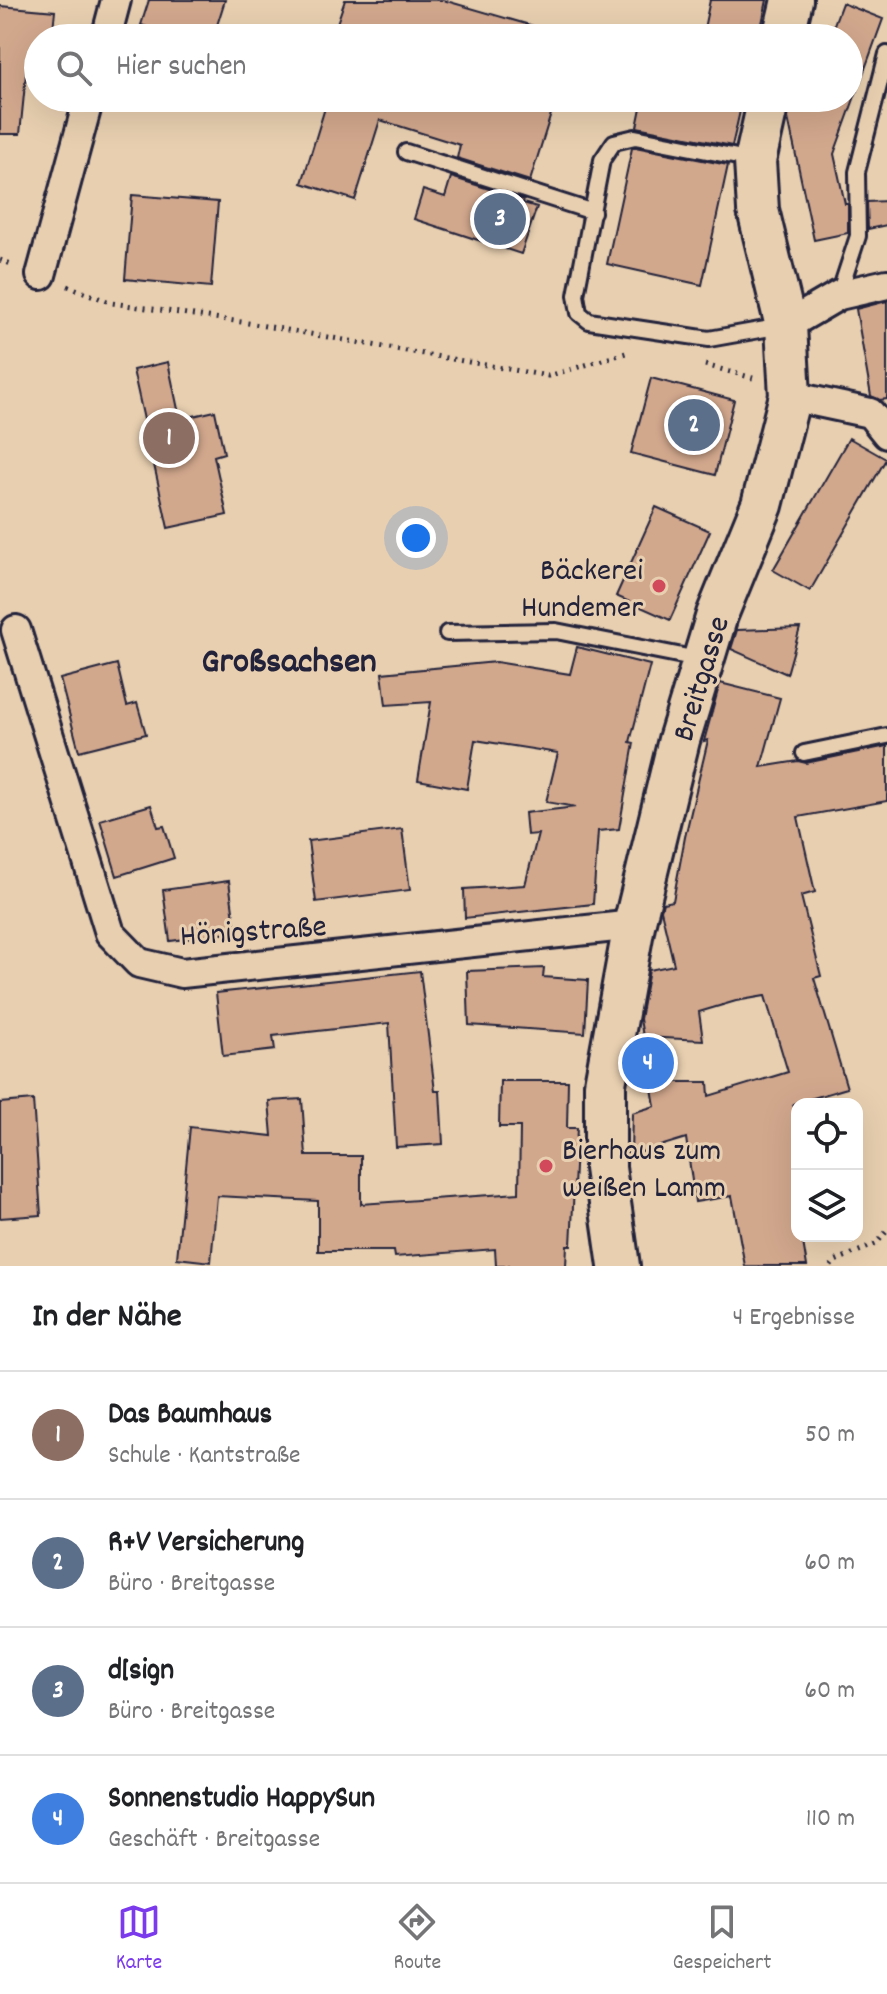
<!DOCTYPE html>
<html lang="de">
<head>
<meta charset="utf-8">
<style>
  body { margin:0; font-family:Dekko,sans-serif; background:#f2f2f2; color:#202124 }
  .controls { position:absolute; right:24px; bottom:24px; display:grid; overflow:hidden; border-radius:16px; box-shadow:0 8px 32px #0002 }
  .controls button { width:72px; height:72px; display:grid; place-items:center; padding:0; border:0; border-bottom:2px solid #e0e0e0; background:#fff; color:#202124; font:40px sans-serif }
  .you { position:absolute; left:416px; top:538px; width:28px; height:28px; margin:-20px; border:6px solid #fff; border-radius:50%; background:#1a73e8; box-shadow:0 0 0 12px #1a73e833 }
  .badge { display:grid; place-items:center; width:52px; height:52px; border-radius:50%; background:#7c3aed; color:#fff; font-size:26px; font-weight:700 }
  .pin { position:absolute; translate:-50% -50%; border:4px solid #fff; box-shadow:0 2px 8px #0006 }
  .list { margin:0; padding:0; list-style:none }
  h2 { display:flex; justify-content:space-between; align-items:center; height:104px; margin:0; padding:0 32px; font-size:34px }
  h2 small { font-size:26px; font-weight:400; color:#757577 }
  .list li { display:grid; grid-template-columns:52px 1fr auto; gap:24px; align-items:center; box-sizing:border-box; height:128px; padding:0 32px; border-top:2px solid #e0e0e0 }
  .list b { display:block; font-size:30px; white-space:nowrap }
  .list p { margin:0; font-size:26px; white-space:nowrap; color:#757577 }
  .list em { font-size:26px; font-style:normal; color:#757577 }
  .icon { flex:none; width:44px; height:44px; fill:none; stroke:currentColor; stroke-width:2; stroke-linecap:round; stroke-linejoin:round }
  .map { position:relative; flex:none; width:887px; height:1266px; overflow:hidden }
  .search { position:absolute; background:#fff; box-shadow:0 8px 32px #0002; left:24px; right:24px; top:24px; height:88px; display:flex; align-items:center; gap:20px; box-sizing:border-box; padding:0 28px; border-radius:44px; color:#757577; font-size:30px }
  .sheet { height:616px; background:#fff }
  nav { display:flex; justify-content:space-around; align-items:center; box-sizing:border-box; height:112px; border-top:2px solid #e0e0e0; background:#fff; font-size:22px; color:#757577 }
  nav a { display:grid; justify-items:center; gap:4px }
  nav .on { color:#7c3aed }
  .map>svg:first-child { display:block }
  .building { fill:#d2a88d; stroke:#22223b; stroke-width:2 }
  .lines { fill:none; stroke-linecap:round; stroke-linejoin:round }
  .service-casing { stroke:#22223b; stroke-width:20 }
  .minor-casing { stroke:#22223b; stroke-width:34 }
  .secondary-casing { stroke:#22223b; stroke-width:46 }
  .path { stroke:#22223b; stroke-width:5; stroke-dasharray:2 6; stroke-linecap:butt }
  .service { stroke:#e8cfb0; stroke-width:14 }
  .minor { stroke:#e8cfb0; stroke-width:28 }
  .secondary { stroke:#e8cfb0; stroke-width:40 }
  .poi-dot { fill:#d1495b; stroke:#e8cfb0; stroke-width:3 }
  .labels { text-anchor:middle; stroke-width:6; stroke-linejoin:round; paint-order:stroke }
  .poi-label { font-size:32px; fill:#22223b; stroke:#e8cfb0; text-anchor:end }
  .street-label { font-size:32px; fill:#22223b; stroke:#e8cfb0 }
  .quarter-label { font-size:36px; font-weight:bold; fill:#22223b; stroke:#e8cfb0 }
</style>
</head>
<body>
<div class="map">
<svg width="887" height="1266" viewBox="0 0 887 1266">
  <rect width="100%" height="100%" fill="#e8cfb0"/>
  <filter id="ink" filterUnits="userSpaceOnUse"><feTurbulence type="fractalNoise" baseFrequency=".0125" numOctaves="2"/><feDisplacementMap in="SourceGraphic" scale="16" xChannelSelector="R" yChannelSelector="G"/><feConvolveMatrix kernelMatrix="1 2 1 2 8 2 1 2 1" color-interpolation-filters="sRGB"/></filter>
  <g filter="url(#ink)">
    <path class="building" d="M 149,0 L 225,0 L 213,38 L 181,38 L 141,25 Z
      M 345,0 L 443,0 L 547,30 L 546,38 L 332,38 Z
      M 710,0 L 767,0 L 759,38 L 702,38 Z
      M 842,3 L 883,19 L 834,154 L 845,204 L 848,204 L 848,233 L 814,240 L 788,118 L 791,98 L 849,98 L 849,38 L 829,38 Z
      M 0,6 L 55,11 L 52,38 L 38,38 L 38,55 L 28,54 L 20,134 L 0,134 Z
      M 328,98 L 556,98 L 530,181 L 457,158 L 460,145 L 380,120 L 355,200 L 302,183 Z
      M 643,98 L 743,98 L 732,146 L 637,127 Z
      M 635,147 L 728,165 L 702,285 L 607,264 L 632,148 Z
      M 451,177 L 524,200 L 523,203 L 537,207 L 521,254 L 414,219 L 423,190 L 445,197 Z
      M 132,195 L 218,202 L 211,287 L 125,279 Z
      M 887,201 L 887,225 L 868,229 L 867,202 Z
      M 887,301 L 887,399 L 879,400 L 871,396 L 856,309 Z
      M 168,362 L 180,419 L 215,411 L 224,453 L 214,456 L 227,515 L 168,528 L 133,370 Z
      M 651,378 L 734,400 L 715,475 L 631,453 Z
      M 849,438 L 886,459 L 810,591 L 773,570 Z
      M 656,507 L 710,531 L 670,620 L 616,596 Z
      M 800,628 L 787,674 L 731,649 L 737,630 Z
      M 577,647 L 650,665 L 630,742 L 634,743 L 619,829 L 598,831 L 593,904 L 465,918 L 464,889 L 525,885 L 538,834 L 527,835 L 525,813 L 576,807 L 546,802 L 558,753 L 475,740 L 467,789 L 418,780 L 431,702 L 386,705 L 382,673 L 496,662 L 570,674 Z
      M 117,664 L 127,706 L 137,703 L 146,734 L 79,751 L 60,679 Z
      M 720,683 L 780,698 L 761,767 L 798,761 L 806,763 L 887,746 L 887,801 L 798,817 L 815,892 L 801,896 L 821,976 L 814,978 L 847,1088 L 793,1104 L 797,1117 L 797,1236 L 802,1236 L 807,1266 L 745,1266 L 732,1196 L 695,1202 L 686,1138 L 631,1155 L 632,1113 L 655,1106 L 651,1082 L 708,1082 L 709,1096 L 788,1072 L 765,996 L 736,1001 L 699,1012 L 703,1040 L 643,1037 L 640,1019 L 649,970 L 674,965 L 661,910 L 663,903 L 673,901 L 685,837 L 708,740 L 704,741 Z
      M 151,805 L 158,827 L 164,826 L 174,858 L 117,876 L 100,820 Z
      M 402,829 L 410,890 L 316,902 L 308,841 Z
      M 229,881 L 236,932 L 170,941 L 163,890 Z
      M 544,968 L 543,977 L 588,980 L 585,1033 L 469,1025 L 467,971 Z
      M 420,971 L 435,1091 L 440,1091 L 443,1144 L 396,1147 L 389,1023 L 273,1036 L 275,1050 L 223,1056 L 216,993 Z
      M 500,1081 L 568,1081 L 567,1128 L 577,1128 L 571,1245 L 567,1245 L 566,1266 L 496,1266 L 495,1249 L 395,1257 L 394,1251 L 318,1251 L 318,1201 L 217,1196 L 211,1262 L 177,1258 L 190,1127 L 272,1136 L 269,1101 L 302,1099 L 306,1156 L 361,1156 L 361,1204 L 519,1193 L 520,1127 L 499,1127 Z
      M 33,1100 L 41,1215 L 0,1218 L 0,1103 Z"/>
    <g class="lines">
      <defs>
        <path id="service" d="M 406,152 L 593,212
          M 753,160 L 635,137 L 614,142 L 602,160 L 576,295 L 579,313 L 589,321 L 709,339 L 782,326
          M 839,294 L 858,236 L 857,172 L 887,54
          M 447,633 L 556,631 L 703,660
          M 804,753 L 887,736"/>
        <path id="minor" d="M 106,38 L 116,0
          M 41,275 L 89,98
          M 786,326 L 839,295 L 887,284
          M 790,396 L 870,413 L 887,434
          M 16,630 L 110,933 L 139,963 L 182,973 L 634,925"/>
        <path id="secondary" d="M 783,38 L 792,0
          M 619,1266 L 605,1168 L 605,1084 L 634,925 L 679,740 L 717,615 L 762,505 L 790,396 L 786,326 L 758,210 L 755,161 L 769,98"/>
      </defs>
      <use href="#service" class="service-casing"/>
      <use href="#minor" class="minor-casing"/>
      <use href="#secondary" class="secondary-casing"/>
      <path class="path" d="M 0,260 L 14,265
        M 68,286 L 112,303 L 248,323 L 548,376 L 626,353
        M 705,365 L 753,378
        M 831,1266 L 835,1261 L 876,1244 L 887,1231"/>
      <use href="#service" class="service"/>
      <use href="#minor" class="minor"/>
      <use href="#secondary" class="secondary"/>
    </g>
  </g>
  <g class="poi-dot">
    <circle cx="659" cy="586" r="8"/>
    <circle cx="546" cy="1166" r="8"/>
  </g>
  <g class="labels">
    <g class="poi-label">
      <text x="643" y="579">Bäckerei<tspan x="643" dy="37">Hundemer</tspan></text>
      <text x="562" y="1159" text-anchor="start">Bierhaus zum<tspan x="562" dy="37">weißen Lamm</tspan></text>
    </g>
    <g class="street-label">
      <text transform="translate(699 678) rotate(-73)" y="11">Breitgasse</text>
      <text transform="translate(253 929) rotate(-4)" y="11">Hönigstraße</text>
    </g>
    <g class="quarter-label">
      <text x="289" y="671">Großsachsen</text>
    </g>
  </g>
</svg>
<div class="controls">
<button><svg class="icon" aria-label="locate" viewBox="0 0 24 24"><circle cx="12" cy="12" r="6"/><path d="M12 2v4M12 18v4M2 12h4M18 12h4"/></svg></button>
<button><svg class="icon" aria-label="layers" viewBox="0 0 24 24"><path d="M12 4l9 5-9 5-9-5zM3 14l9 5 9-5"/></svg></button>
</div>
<div class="you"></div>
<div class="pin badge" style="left:169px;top:438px;background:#8d6e63">1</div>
<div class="pin badge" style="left:694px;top:425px;background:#5c6f8a">2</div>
<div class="pin badge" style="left:500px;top:219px;background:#5c6f8a">3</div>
<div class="pin badge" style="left:648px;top:1063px;background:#3f7fe0">4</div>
<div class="search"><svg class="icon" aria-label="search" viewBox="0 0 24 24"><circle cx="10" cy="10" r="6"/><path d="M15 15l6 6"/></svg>Hier suchen</div>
</div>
<section class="sheet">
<h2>In der Nähe<small>4 Ergebnisse</small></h2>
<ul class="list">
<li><span class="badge" style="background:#8d6e63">1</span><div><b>Das Baumhaus</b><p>Schule · Kantstraße</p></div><em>50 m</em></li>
<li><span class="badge" style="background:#5c6f8a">2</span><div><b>R+V Versicherung</b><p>Büro · Breitgasse</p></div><em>60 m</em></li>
<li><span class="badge" style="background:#5c6f8a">3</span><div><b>d[sign</b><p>Büro · Breitgasse</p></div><em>60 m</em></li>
<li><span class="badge" style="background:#3f7fe0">4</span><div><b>Sonnenstudio HappySun</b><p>Geschäft · Breitgasse</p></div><em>110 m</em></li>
</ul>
</section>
<nav>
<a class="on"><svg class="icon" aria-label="map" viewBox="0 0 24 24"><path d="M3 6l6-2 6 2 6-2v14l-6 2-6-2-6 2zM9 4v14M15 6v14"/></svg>Karte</a>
<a><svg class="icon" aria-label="directions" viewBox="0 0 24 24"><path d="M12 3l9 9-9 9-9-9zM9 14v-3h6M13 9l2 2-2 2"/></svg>Route</a>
<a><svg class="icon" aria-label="saved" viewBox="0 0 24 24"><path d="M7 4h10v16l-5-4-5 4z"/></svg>Gespeichert</a>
</nav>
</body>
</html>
